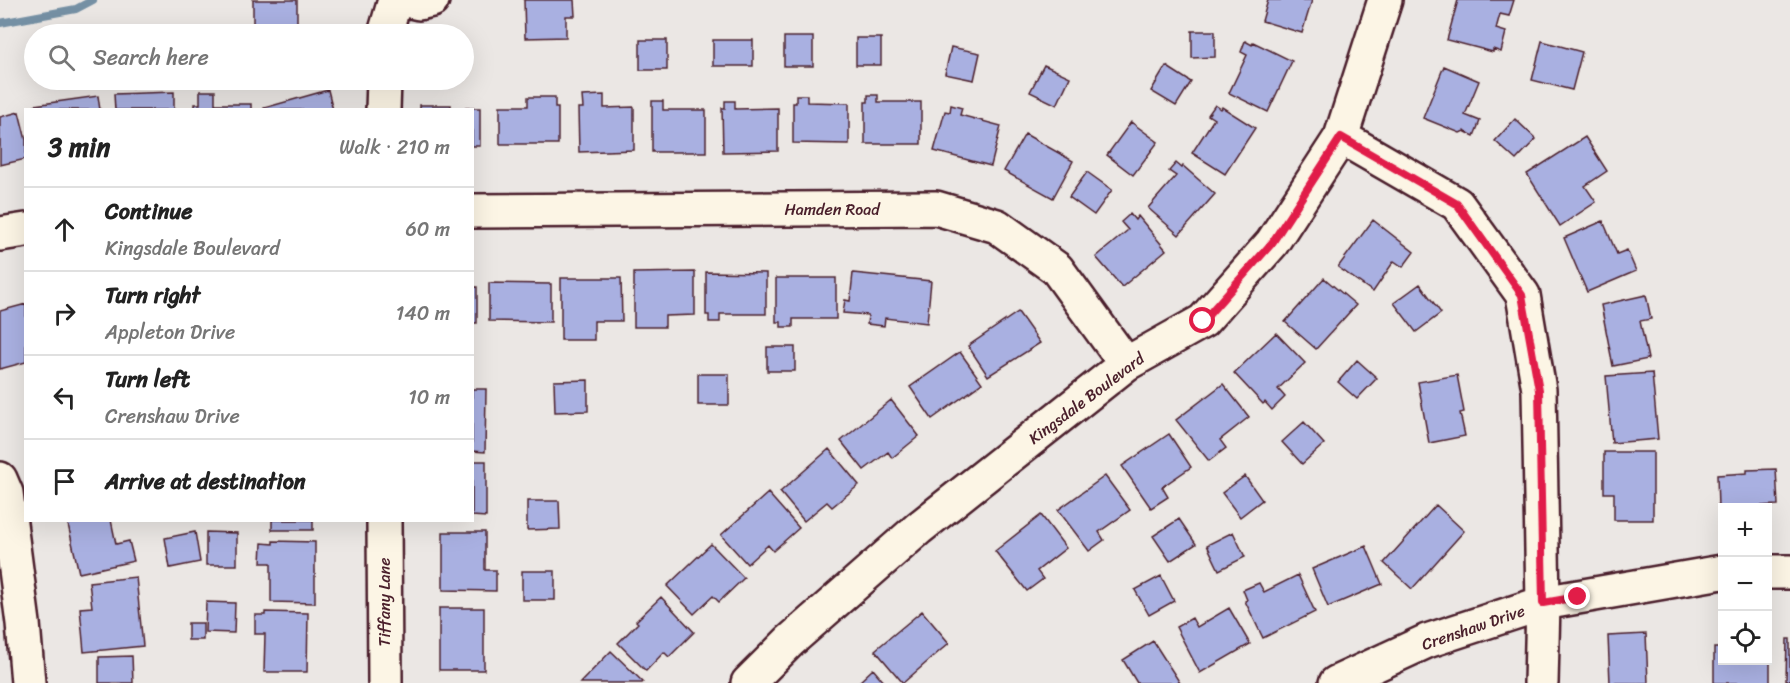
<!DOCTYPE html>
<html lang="en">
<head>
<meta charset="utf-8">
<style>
  body { margin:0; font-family:Sriracha,sans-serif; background:#f2f2f2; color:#222 }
  .controls { position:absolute; right:18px; bottom:18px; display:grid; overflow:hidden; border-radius:0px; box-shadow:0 6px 24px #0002 }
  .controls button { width:54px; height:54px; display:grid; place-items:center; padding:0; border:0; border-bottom:2px solid #e0e0e0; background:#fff; color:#222; font:30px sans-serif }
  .stop { position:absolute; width:18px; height:18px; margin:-14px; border:4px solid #e11d48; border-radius:50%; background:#fff }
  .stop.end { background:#e11d48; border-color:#fff; box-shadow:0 2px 6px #0008 }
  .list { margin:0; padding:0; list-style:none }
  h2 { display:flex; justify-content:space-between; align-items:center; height:78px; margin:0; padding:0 24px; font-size:26px }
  h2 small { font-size:20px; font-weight:400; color:#767676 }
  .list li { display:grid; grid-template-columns:39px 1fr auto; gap:18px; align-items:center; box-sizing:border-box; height:84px; padding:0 24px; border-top:2px solid #e0e0e0 }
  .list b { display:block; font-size:22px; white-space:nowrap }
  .list p { margin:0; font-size:20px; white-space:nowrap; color:#767676 }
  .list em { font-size:20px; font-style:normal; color:#767676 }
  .icon { flex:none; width:33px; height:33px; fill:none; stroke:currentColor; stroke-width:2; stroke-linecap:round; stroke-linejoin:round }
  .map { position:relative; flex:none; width:1790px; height:683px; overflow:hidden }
  .search { position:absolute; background:#fff; box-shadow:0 6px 24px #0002; left:24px; top:24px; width:450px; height:66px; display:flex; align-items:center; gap:15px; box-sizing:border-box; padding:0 21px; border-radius:33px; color:#767676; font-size:22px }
  .panel { position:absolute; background:#fff; box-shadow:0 6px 24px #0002; left:24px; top:108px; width:450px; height:414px; border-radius:0px }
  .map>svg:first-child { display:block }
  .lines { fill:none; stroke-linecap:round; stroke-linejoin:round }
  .stream { stroke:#7590a4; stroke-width:8 }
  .building { fill:#a9b0e1; stroke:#4a1f2b; stroke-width:1.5 }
  .minor-casing { stroke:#4a1f2b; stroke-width:38 }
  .minor { stroke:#fcf5e5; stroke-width:33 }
  .route { stroke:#e11d48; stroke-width:8 }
  .labels { text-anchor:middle; stroke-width:5; stroke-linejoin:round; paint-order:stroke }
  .street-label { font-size:16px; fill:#4a1f2b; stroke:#fcf5e5 }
</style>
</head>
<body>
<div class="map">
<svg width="1790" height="683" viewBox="0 0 1790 683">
  <rect width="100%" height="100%" fill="#ebe7e4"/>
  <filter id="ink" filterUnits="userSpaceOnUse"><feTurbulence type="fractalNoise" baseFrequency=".0167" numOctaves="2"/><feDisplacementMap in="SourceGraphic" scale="12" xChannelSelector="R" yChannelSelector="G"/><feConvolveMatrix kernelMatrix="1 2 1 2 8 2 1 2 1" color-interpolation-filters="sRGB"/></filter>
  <g filter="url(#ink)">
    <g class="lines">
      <path class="stream" d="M 0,23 L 76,9 L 93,0"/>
    </g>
    <path class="building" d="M 253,0 L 297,0 L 297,34 L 253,34 Z
      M 524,0 L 574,0 L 575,16 L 566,16 L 566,37 L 525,38 Z
      M 1268,0 L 1312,0 L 1302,33 L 1262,21 Z
      M 1458,0 L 1514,0 L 1509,16 L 1500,14 L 1496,29 L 1506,32 L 1501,52 L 1493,49 L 1493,52 L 1447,40 Z
      M 1192,31 L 1215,31 L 1215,57 L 1192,58 Z
      M 784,37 L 813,37 L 813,66 L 784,66 Z
      M 856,38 L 881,38 L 881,65 L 856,65 Z
      M 640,40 L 667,40 L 667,70 L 640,70 Z
      M 713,40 L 753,40 L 753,66 L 713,66 Z
      M 1245,41 L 1252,45 L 1253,42 L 1292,61 L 1268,112 L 1229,93 L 1247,55 L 1241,52 Z
      M 1542,41 L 1582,52 L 1572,90 L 1532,80 Z
      M 951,47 L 980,53 L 974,80 L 945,74 Z
      M 1044,65 L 1070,77 L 1057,105 L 1030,92 Z
      M 1166,66 L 1191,82 L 1176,106 L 1151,91 Z
      M 1444,66 L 1479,81 L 1465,115 L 1480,121 L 1474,136 L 1464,131 L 1460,133 L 1423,118 Z
      M 127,80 L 139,80 L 139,87 L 127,88 Z
      M 328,90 L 333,110 L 264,110 L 264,108 Z
      M 200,91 L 215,91 L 215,104 L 251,104 L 251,110 L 195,110 L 195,104 L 200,104 Z
      M 174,92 L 174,110 L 115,110 L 114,94 Z
      M 604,95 L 604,108 L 634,107 L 634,150 L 579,152 L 578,108 L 583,108 L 582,96 Z
      M 796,95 L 807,95 L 807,102 L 849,103 L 849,144 L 793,143 L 793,103 L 796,103 Z
      M 868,95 L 878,95 L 878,102 L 921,102 L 921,144 L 865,144 L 865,102 L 868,102 Z
      M 98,96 L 100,110 L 36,110 L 35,105 Z
      M 528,97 L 555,97 L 555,108 L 558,108 L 558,144 L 500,144 L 500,106 L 528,106 Z
      M 652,101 L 663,101 L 663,110 L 706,110 L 706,152 L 652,152 Z
      M 725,101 L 735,101 L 735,109 L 778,108 L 778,151 L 723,152 L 722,108 L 725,108 Z
      M 420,105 L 451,105 L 451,108 L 480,108 L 480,146 L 472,146 L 472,110 L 420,110 Z
      M 951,105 L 962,108 L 960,115 L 1001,126 L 991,166 L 934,151 L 945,111 L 950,112 Z
      M 1215,105 L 1221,109 L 1222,107 L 1255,128 L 1225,174 L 1192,153 L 1214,119 L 1208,115 Z
      M 19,112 L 26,140 L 26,159 L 0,165 L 0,117 Z
      M 1515,119 L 1536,139 L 1516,160 L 1495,141 Z
      M 1131,122 L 1158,142 L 1133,175 L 1107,155 Z
      M 1025,134 L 1073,161 L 1053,198 L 1004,171 Z
      M 1585,137 L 1607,171 L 1585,186 L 1596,202 L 1560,226 L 1527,174 Z
      M 1176,163 L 1182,168 L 1183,166 L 1215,194 L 1179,235 L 1148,208 L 1176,176 L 1169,171 Z
      M 1087,172 L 1112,190 L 1094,215 L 1069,197 Z
      M 1130,214 L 1135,220 L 1138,216 L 1166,250 L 1122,287 L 1096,257 L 1128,230 L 1121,222 Z
      M 1373,220 L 1414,252 L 1403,267 L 1394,261 L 1373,292 L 1338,267 Z
      M 1603,221 L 1617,254 L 1627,250 L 1636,271 L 1587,292 L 1564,238 Z
      M 695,272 L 695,315 L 665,316 L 665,327 L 634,327 L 634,273 Z
      M 706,272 L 766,273 L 766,314 L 720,314 L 720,322 L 709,322 L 709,315 L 706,315 Z
      M 853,273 L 931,281 L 927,323 L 885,318 L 884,326 L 867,324 L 868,315 L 843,313 L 845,300 L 850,301 Z
      M 561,278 L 621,278 L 622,321 L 594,321 L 594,340 L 561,340 Z
      M 776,278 L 836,278 L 836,319 L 793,319 L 793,327 L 781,327 L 781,322 L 776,322 Z
      M 1324,278 L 1356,305 L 1316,349 L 1285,322 Z
      M 489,283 L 551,284 L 551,322 L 489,321 Z
      M 1420,284 L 1441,313 L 1416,332 L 1394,303 Z
      M 472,287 L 477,287 L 477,323 L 472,323 Z
      M 1646,295 L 1651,319 L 1640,321 L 1648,359 L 1613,366 L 1601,305 Z
      M 26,304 L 26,362 L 0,369 L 0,311 Z
      M 1018,312 L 1040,343 L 988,376 L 968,346 Z
      M 1276,333 L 1305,363 L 1278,389 L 1285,397 L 1272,410 L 1265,402 L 1263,404 L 1234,373 Z
      M 767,347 L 795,347 L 795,371 L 767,371 Z
      M 960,352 L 982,383 L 932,419 L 910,387 Z
      M 1357,360 L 1377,378 L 1357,399 L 1338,382 Z
      M 1652,373 L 1658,439 L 1612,443 L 1606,376 Z
      M 698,374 L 729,374 L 729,405 L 698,405 Z
      M 1457,375 L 1464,412 L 1460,413 L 1465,436 L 1429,443 L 1418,382 Z
      M 588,380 L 588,411 L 555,412 L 554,381 Z
      M 1223,384 L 1249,417 L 1220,440 L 1226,448 L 1209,461 L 1176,420 Z
      M 472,389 L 486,389 L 485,452 L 472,451 Z
      M 891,400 L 919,436 L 892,458 L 888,452 L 864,470 L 841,441 Z
      M 1304,422 L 1324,444 L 1302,464 L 1282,442 Z
      M 1169,434 L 1191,467 L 1162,487 L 1168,497 L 1151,508 L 1122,466 Z
      M 829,449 L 859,485 L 832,507 L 827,502 L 804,521 L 780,492 Z
      M 1604,452 L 1653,452 L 1653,520 L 1614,520 L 1614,493 L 1604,493 Z
      M 472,461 L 486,461 L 486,517 L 472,516 Z
      M 1776,469 L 1778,505 L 1718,508 L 1717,475 L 1747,473 L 1747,470 Z
      M 1105,476 L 1130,510 L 1099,532 L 1104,540 L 1089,551 L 1058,510 Z
      M 1245,476 L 1262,500 L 1240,517 L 1222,493 Z
      M 768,493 L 799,528 L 773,551 L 768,545 L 747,564 L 721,535 Z
      M 527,501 L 559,501 L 560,529 L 527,530 Z
      M 1436,505 L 1464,531 L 1412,589 L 1384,563 Z
      M 1041,515 L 1066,548 L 1037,571 L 1043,579 L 1027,591 L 995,551 Z
      M 1179,519 L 1196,544 L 1170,561 L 1153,536 Z
      M 67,520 L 111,520 L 116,544 L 129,541 L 134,561 L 79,573 Z
      M 272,520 L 313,520 L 313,530 L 272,530 Z
      M 195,532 L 200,562 L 170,568 L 165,538 Z
      M 206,532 L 237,533 L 237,565 L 206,565 Z
      M 443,532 L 485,532 L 485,570 L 496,570 L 496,591 L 443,590 Z
      M 1233,532 L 1245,557 L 1219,570 L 1207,545 Z
      M 273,541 L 315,542 L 315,603 L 271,602 L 271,563 L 261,563 L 262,543 L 273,544 Z
      M 711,544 L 744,578 L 719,602 L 713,596 L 694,614 L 667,586 Z
      M 1366,546 L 1382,584 L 1328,607 L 1312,569 Z
      M 522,571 L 555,571 L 555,600 L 522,600 Z
      M 1298,575 L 1315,612 L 1263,638 L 1245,601 L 1247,600 L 1243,590 L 1259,583 L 1264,592 Z
      M 1161,576 L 1174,601 L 1149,615 L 1135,590 Z
      M 136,577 L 143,646 L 84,652 L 80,608 L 92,607 L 89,582 Z
      M 661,597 L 694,632 L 669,657 L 664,652 L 646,671 L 618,643 L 638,623 L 636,621 Z
      M 206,602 L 235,603 L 234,633 L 205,632 Z
      M 439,608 L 484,608 L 484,670 L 439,670 Z
      M 1229,608 L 1250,644 L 1200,673 L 1176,627 L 1192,618 L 1197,627 Z
      M 922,611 L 949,643 L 903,683 L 875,650 Z
      M 265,612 L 308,613 L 307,672 L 264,672 L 265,634 L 255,634 L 255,615 L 265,615 Z
      M 188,623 L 203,623 L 203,640 L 188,640 Z
      M 1646,634 L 1648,683 L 1610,683 L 1608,636 Z
      M 1787,639 L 1790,639 L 1790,681 L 1786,681 Z
      M 1153,641 L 1180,683 L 1137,683 L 1123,660 Z
      M 1714,648 L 1722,648 L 1722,660 L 1768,660 L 1768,648 L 1770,648 L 1770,683 L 1714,683 Z
      M 611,651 L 643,682 L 642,683 L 580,683 Z
      M 132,656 L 133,683 L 99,683 L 99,657 Z
      M 873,669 L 885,683 L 858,683 Z"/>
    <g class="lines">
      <defs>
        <path id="minor" d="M 406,0 L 419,3 L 432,0
          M 385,34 L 395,0
          M 383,110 L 384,80
          M 1341,137 L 1457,204 L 1523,295 L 1539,390 L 1543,603 L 1541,683
          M 472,211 L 936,208 L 997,226 L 1057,269 L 1126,364
          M 0,234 L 26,230
          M 0,479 L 6,493 L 23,623 L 28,683
          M 384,520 L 385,683
          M 1768,572 L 1790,572
          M 748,683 L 790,641 L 919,528 L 1126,364 L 1203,321 L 1272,243 L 1341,137 L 1385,0
          M 1336,683 L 1427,641 L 1543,603 L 1722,572"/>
      </defs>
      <use href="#minor" class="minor-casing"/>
      <use href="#minor" class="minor"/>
    </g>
  </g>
  <g class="lines" filter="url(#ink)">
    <path class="route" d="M 1203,321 L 1272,243 L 1341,137 L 1457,204 L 1522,295 L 1539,390 L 1543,603 L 1578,597"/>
  </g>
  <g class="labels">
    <g class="street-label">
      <text x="832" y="215">Hamden Road</text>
      <text transform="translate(1086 398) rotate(-37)" y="6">Kingsdale Boulevard</text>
      <text transform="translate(384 602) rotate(-90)" y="6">Tiffany Lane</text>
      <text transform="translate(1473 627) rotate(-19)" y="6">Crenshaw Drive</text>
    </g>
  </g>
</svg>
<div class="controls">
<button>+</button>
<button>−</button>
<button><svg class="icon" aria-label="locate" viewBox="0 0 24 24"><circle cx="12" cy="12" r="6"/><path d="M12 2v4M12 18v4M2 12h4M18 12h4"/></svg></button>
</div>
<div class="stop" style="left:1203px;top:321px"></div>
<div class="stop end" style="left:1578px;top:597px"></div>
<div class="search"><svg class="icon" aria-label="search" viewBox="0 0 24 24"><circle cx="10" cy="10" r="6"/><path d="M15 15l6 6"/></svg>Search here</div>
<section class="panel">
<h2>3 min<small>Walk · 210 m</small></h2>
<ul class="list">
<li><svg class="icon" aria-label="ahead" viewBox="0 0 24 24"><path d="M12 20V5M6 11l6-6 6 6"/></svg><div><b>Continue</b><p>Kingsdale Boulevard</p></div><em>60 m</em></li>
<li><svg class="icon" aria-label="right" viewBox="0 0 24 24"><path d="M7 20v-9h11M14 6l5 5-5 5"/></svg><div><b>Turn right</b><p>Appleton Drive</p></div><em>140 m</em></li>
<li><svg class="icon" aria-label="left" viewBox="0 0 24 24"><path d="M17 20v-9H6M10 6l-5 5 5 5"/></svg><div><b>Turn left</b><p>Crenshaw Drive</p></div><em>10 m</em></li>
<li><svg class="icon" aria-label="arrive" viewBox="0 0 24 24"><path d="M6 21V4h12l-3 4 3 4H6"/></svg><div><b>Arrive at destination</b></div></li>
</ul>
</section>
</div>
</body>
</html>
